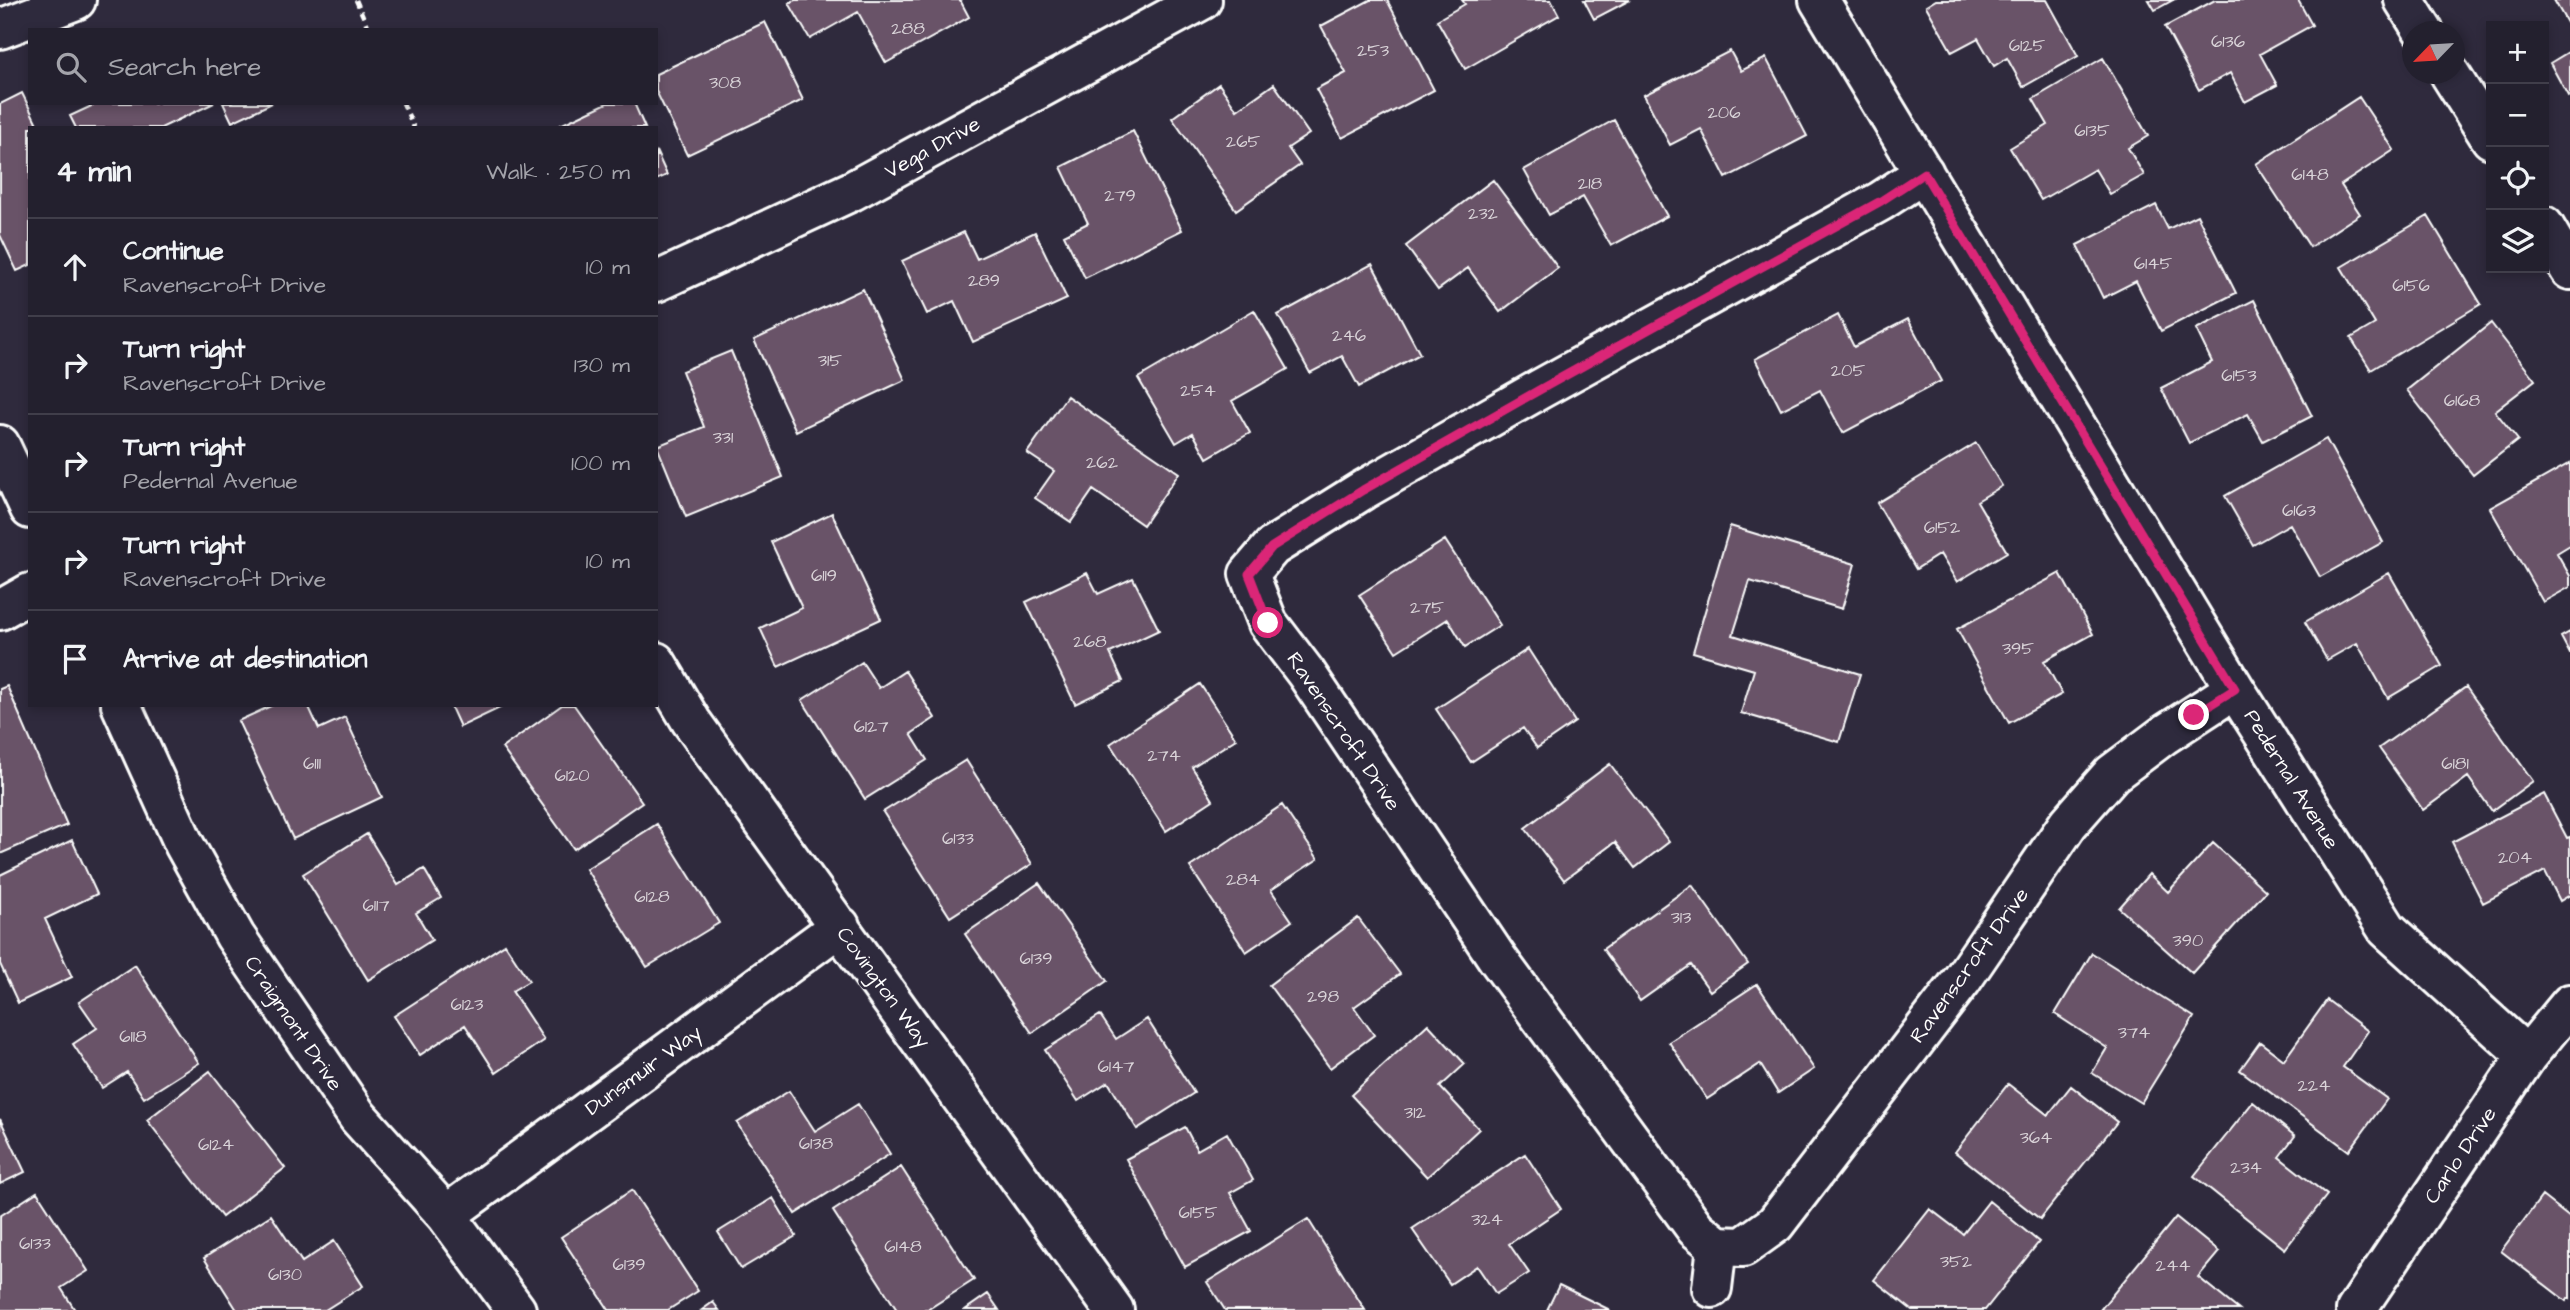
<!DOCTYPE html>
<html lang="en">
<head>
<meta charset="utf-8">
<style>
  body { margin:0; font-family:"Architects Daughter",sans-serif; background:#2f2d3a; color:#f1f3f6 }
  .controls { position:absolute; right:21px; top:21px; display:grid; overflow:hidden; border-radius:0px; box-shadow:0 4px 10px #0003 }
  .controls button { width:63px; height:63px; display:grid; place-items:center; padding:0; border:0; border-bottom:2px solid #403e4a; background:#23202e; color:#f1f3f6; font:35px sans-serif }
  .compass { position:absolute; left:2402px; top:21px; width:63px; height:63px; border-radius:50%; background:#23202e; box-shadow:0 4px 10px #0003; rotate:245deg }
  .stop { position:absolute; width:21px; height:21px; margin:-16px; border:5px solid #db2777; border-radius:50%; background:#fff }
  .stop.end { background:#db2777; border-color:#fff; box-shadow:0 2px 7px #0008 }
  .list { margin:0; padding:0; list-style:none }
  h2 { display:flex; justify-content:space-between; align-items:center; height:91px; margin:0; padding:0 28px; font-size:30px }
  h2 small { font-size:23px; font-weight:400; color:#a3a3aa }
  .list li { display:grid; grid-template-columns:46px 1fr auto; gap:21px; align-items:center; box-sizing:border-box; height:98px; padding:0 28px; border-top:2px solid #403e4a }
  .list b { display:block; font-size:26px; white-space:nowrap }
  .list p { margin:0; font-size:23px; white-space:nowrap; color:#a3a3aa }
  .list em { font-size:23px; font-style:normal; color:#a3a3aa }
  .icon { flex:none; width:38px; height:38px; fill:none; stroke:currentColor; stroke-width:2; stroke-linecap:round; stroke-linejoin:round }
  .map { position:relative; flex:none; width:2570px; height:1310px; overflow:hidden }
  .search { position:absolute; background:#23202e; box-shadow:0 4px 10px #0003; left:28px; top:28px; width:630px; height:77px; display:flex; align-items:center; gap:18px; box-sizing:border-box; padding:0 24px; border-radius:0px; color:#a3a3aa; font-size:26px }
  .panel { position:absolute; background:#23202e; box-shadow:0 4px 10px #0003; left:28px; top:126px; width:630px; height:581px; border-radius:0px }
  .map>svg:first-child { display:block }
  .building { fill:#695368; stroke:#fff; stroke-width:2 }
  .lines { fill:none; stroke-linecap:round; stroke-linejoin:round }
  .minor-casing { stroke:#fff; stroke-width:44 }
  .path { stroke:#fff; stroke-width:4.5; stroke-dasharray:7 5; stroke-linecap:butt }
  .minor { stroke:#2f2a3d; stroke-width:38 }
  .route { stroke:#db2777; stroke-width:9 }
  .labels { text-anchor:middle; stroke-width:5; stroke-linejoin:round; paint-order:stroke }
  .number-label { font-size:18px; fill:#dad4d9 }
  .street-label { font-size:21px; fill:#fff; stroke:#2f2a3d }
</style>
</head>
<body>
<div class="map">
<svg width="2570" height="1310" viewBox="0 0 2570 1310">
  <rect width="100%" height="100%" fill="#2f2a3d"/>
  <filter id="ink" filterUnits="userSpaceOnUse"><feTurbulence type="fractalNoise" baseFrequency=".0143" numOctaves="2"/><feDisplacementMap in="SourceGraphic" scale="14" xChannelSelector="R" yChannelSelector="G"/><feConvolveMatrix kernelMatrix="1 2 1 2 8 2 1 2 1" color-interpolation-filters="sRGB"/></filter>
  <g filter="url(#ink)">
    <path class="building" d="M 795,0 L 960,0 L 969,17 L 886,63 L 858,12 L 810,39 L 789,3 Z
      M 1370,0 L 1387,0 L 1434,90 L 1342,138 L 1316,89 L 1346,73 L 1321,26 Z
      M 1462,0 L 1551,0 L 1559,15 L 1465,69 L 1437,20 L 1465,4 Z
      M 1584,0 L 1630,0 L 1594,19 Z
      M 1936,0 L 2047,0 L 2078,56 L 2023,87 L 2007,58 L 1994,66 L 1978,38 L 1952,52 L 1926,6 Z
      M 2149,0 L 2173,0 L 2155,10 Z
      M 2215,0 L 2298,0 L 2312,25 L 2260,54 L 2277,85 L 2245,102 L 2230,73 L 2199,90 L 2165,27 Z
      M 2554,0 L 2570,0 L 2570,28 Z
      M 765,22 L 803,100 L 687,155 L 656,91 L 656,74 Z
      M 1730,51 L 1741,71 L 1766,58 L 1807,136 L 1726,178 L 1701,129 L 1670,145 L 1644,95 Z
      M 2570,51 L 2570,95 L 2568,96 L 2550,63 Z
      M 2103,58 L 2148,136 L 2128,148 L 2144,175 L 2110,194 L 2095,169 L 2041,200 L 2010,148 L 2048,125 L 2033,99 Z
      M 1219,84 L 1237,110 L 1274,84 L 1309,134 L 1288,148 L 1300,165 L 1236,210 L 1172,118 Z
      M 22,93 L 39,128 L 30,128 L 30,265 L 17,271 L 0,235 L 0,104 Z
      M 2359,97 L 2394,150 L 2341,185 L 2360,214 L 2310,247 L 2256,164 Z
      M 98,103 L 214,103 L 161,128 L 76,128 L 70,116 Z
      M 223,103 L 272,103 L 232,122 Z
      M 607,103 L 634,103 L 645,128 L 554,128 Z
      M 1614,120 L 1667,216 L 1611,246 L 1583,197 L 1549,215 L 1524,170 Z
      M 1133,131 L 1182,230 L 1085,278 L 1064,235 L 1088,223 L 1061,167 Z
      M 656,151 L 667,175 L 656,180 Z
      M 1493,180 L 1558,268 L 1500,312 L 1468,268 L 1438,290 L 1406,246 Z
      M 2156,205 L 2168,229 L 2197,215 L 2236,293 L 2161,331 L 2136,281 L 2103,298 L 2077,245 Z
      M 2428,216 L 2481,304 L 2371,370 L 2351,338 L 2375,324 L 2341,267 Z
      M 964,232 L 977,259 L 1035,232 L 1067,299 L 973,342 L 954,301 L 927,314 L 902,261 Z
      M 1372,264 L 1420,354 L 1359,387 L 1342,356 L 1310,373 L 1278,315 Z
      M 863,289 L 905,380 L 796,431 L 754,340 Z
      M 2254,300 L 2312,416 L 2263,441 L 2248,414 L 2189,443 L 2161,388 L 2212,362 L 2196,329 Z
      M 1254,310 L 1288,369 L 1232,401 L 1250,433 L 1207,458 L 1193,433 L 1176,443 L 1138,378 Z
      M 1838,315 L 1854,347 L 1908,319 L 1941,381 L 1843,433 L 1820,390 L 1781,410 L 1755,359 Z
      M 2491,323 L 2535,380 L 2495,411 L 2518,440 L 2473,475 L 2407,390 Z
      M 731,351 L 783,477 L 686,517 L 657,446 L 704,427 L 682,371 Z
      M 1067,396 L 1179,473 L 1143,525 L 1093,490 L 1071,522 L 1035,498 L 1054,471 L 1027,453 Z
      M 2326,439 L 2383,542 L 2320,577 L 2290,524 L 2253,545 L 2225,496 Z
      M 1976,443 L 2002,486 L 1977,501 L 2007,552 L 1957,582 L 1940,554 L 1916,569 L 1877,503 Z
      M 2570,463 L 2570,545 L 2557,553 L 2570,576 L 2570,587 L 2543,602 L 2490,508 Z
      M 832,513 L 881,619 L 778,667 L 760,628 L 802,608 L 771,542 Z
      M 1730,526 L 1855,564 L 1842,609 L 1750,581 L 1733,635 L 1860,674 L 1839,742 L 1741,713 L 1754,670 L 1693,652 Z
      M 1445,540 L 1500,625 L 1465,647 L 1448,619 L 1396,652 L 1359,595 Z
      M 1087,573 L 1098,594 L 1133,578 L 1159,630 L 1110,653 L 1123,681 L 1075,704 L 1026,602 Z
      M 2060,573 L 2093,634 L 2044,661 L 2062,694 L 2009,723 L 1957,629 Z
      M 2389,573 L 2442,666 L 2388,698 L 2357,643 L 2327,660 L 2305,622 Z
      M 2570,632 L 2570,654 L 2561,637 Z
      M 1528,649 L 1575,722 L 1537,748 L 1523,728 L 1471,762 L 1436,709 Z
      M 862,662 L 879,688 L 905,671 L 935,718 L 911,734 L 927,760 L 865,799 L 802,700 Z
      M 1200,684 L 1236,739 L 1192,767 L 1213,800 L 1166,831 L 1110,744 Z
      M 7,686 L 67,825 L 0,854 L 0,689 Z
      M 2466,687 L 2533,781 L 2492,811 L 2468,777 L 2423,810 L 2379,748 Z
      M 273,705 L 308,705 L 319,729 L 345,717 L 382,797 L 293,839 L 238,721 Z
      M 450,705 L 506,705 L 460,727 Z
      M 562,705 L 574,705 L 642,802 L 574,849 L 502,748 Z
      M 966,760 L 1032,864 L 950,917 L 883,812 Z
      M 1610,764 L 1669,842 L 1635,868 L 1615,842 L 1564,880 L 1525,828 Z
      M 2544,794 L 2567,838 L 2570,837 L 2570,895 L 2560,901 L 2545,871 L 2483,903 L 2452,842 Z
      M 1282,805 L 1318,859 L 1271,890 L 1292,921 L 1246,952 L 1190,867 Z
      M 657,824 L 719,923 L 647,967 L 586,869 Z
      M 367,834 L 398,885 L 424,869 L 441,898 L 416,913 L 432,940 L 368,980 L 303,874 Z
      M 72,840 L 97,894 L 45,919 L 72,977 L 18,1003 L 0,964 L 0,875 Z
      M 2213,843 L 2266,891 L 2192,973 L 2119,908 L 2149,874 L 2168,892 Z
      M 1039,883 L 1107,981 L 1032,1033 L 965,934 Z
      M 1692,885 L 1748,964 L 1710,991 L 1691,965 L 1640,1001 L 1603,949 Z
      M 1358,918 L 1400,974 L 1354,1007 L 1374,1035 L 1330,1068 L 1269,985 Z
      M 505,944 L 529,981 L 512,991 L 544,1040 L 496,1073 L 465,1025 L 420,1055 L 394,1016 Z
      M 2092,953 L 2194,1017 L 2141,1103 L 2092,1073 L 2107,1048 L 2055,1014 Z
      M 135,965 L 199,1063 L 144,1098 L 127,1072 L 102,1088 L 73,1044 L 97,1028 L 79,1002 Z
      M 1757,984 L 1814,1069 L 1778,1093 L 1760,1064 L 1707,1099 L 1669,1042 Z
      M 2327,1000 L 2368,1031 L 2343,1067 L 2387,1099 L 2349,1151 L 2240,1070 L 2260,1042 L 2284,1060 Z
      M 1100,1015 L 1116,1039 L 1147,1019 L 1194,1093 L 1137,1129 L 1108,1082 L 1078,1101 L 1045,1050 Z
      M 1428,1024 L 1465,1064 L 1440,1087 L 1479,1129 L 1427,1177 L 1351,1095 Z
      M 210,1071 L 285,1168 L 222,1217 L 147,1120 Z
      M 2008,1084 L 2048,1115 L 2071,1086 L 2117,1122 L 2040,1219 L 1955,1152 Z
      M 789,1091 L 815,1131 L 858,1104 L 890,1154 L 795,1214 L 737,1123 Z
      M 2253,1102 L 2295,1136 L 2279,1157 L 2327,1195 L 2285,1249 L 2194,1176 Z
      M 0,1119 L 25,1172 L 0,1184 Z
      M 1185,1127 L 1197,1150 L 1227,1133 L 1253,1180 L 1230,1193 L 1251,1231 L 1185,1267 L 1126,1159 Z
      M 1525,1154 L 1561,1209 L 1509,1244 L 1529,1273 L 1496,1294 L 1477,1266 L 1450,1284 L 1412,1229 Z
      M 901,1167 L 974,1280 L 927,1310 L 897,1310 L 833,1211 Z
      M 632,1190 L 698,1291 L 668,1310 L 609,1310 L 561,1237 Z
      M 37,1192 L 88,1271 L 61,1288 L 75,1310 L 0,1310 L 0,1216 Z
      M 2542,1196 L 2570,1218 L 2570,1299 L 2568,1298 L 2566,1301 L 2501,1251 Z
      M 773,1198 L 796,1236 L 741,1269 L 718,1232 Z
      M 1989,1201 L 2039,1242 L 1985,1310 L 1912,1310 L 1874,1280 L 1930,1209 L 1963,1234 Z
      M 271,1215 L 302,1262 L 334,1241 L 363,1286 L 325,1310 L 237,1310 L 204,1258 Z
      M 2176,1217 L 2219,1252 L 2198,1277 L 2239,1310 L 2100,1310 Z
      M 1308,1219 L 1365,1310 L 1225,1310 L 1207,1282 Z
      M 1559,1285 L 1610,1310 L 1547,1310 Z
      M 988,1294 L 999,1310 L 965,1310 Z
      M 713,1302 L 719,1310 L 702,1310 Z"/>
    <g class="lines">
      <defs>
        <path id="minor" d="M 1819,0 L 2235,689 L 2387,929 L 2527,1056
          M 2404,0 L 2424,32
          M 0,29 L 76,0
          M 2450,74 L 2491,139
          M 1924,173 L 1881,201 L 1540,389 L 1363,490 L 1272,547 L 1249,574 L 1268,623 L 1306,673 L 1497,958 L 1696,1229 L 1717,1246 L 1743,1247 L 1775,1224 L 1962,980 L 2068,824 L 2112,774 L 2164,735 L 2235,689
          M 2544,226 L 2570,270
          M 656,282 L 852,191 L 1202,0
          M 0,445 L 30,509
          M 0,610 L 30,593
          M 656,662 L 691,721 L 1114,1310
          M 121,705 L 184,844 L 235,936 L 358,1117 L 446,1215 L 516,1310
          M 446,1215 L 840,926
          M 1712,1288 L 1717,1246
          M 2356,1310 L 2527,1056 L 2570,1004"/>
      </defs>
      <use href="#minor" class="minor-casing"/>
      <path class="path" d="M 356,0 L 369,30
        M 403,103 L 414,128"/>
      <use href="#minor" class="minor"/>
    </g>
  </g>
  <g class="lines" filter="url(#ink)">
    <path class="route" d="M 1268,623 L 1249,574 L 1272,547 L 1363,490 L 1541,389 L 1881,201 L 1924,173 L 2235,689 L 2194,715"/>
  </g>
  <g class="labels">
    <g class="number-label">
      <text x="908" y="34">288</text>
      <text x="2228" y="47">6136</text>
      <text x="2027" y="51">6125</text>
      <text x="1373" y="56">253</text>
      <text x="725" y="88">308</text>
      <text x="1724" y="118">206</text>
      <text x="2092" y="136">6135</text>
      <text x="1243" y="147">265</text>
      <text x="2310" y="180">6148</text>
      <text x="1590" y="189">218</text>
      <text x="1120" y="201">279</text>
      <text x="1483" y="219">232</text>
      <text x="2153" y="269">6145</text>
      <text x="984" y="286">289</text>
      <text x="2411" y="291">6156</text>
      <text x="1349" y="341">246</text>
      <text x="830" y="366">315</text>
      <text x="1848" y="376">205</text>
      <text x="2239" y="381">6153</text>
      <text x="1198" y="396">254</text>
      <text x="2462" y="406">6168</text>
      <text x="723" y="443">331</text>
      <text x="1102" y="468">262</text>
      <text x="2299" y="516">6163</text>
      <text x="1942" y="533">6152</text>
      <text x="824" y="581">6119</text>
      <text x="1427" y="613">275</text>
      <text x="1090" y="647">268</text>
      <text x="2018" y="654">395</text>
      <text x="871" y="732">6127</text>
      <text x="1164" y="761">274</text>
      <text x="312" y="769">6111</text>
      <text x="2455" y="769">6181</text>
      <text x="572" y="781">6120</text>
      <text x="958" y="844">6133</text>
      <text x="2515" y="863">204</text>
      <text x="1243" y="885">284</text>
      <text x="652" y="902">6128</text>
      <text x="376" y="911">6117</text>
      <text x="1681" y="923">313</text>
      <text x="2188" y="946">390</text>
      <text x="1036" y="964">6139</text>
      <text x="1323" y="1002">298</text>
      <text x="467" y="1010">6123</text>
      <text x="2134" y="1038">374</text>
      <text x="133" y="1042">6118</text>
      <text x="1116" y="1072">6147</text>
      <text x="2314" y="1091">224</text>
      <text x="1415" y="1118">312</text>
      <text x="2036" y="1143">364</text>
      <text x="816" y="1149">6138</text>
      <text x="216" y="1150">6124</text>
      <text x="2246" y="1173">234</text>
      <text x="1198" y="1218">6155</text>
      <text x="1487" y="1225">324</text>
      <text x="35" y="1249">6133</text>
      <text x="903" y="1252">6148</text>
      <text x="1956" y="1267">352</text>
      <text x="629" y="1270">6139</text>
      <text x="2173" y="1271">244</text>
      <text x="285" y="1280">6130</text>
    </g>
    <g class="street-label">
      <text transform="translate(932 147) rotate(-29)" y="7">Vega Drive</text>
      <text transform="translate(1344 731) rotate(56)" y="7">Ravenscroft Drive</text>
      <text transform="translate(2292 779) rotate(58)" y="7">Pedernal Avenue</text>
      <text transform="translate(1969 965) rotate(-54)" y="7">Ravenscroft Drive</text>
      <text transform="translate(884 987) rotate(54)" y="7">Covington Way</text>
      <text transform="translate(294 1023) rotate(56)" y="7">Craigmont Drive</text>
      <text transform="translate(643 1070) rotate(-36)" y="7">Dunsmuir Way</text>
      <text transform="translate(2460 1155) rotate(-56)" y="7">Carlo Drive</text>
    </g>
  </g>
</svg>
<div class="controls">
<button>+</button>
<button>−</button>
<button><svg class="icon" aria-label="locate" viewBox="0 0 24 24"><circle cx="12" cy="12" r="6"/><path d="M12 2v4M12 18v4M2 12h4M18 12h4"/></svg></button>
<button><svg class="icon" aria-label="layers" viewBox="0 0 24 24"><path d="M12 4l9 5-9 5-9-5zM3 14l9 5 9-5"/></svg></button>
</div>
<svg class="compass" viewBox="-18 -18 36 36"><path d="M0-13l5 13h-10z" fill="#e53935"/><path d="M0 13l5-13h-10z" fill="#a3a3aa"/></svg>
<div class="stop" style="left:1268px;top:623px"></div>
<div class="stop end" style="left:2194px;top:715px"></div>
<div class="search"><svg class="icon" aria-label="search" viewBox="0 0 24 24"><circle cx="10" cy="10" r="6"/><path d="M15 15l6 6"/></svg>Search here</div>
<section class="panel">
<h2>4 min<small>Walk · 250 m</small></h2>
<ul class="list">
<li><svg class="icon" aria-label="ahead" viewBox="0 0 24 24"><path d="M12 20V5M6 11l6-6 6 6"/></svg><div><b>Continue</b><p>Ravenscroft Drive</p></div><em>10 m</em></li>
<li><svg class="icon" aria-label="right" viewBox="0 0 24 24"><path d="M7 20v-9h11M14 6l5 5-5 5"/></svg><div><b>Turn right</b><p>Ravenscroft Drive</p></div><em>130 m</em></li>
<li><svg class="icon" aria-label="right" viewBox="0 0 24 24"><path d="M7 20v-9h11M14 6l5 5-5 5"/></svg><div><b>Turn right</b><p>Pedernal Avenue</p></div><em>100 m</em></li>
<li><svg class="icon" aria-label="right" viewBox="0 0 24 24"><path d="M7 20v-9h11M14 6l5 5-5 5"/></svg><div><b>Turn right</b><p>Ravenscroft Drive</p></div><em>10 m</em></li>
<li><svg class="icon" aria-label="arrive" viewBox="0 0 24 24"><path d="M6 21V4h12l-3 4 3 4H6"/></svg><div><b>Arrive at destination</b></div></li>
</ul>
</section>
</div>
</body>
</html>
